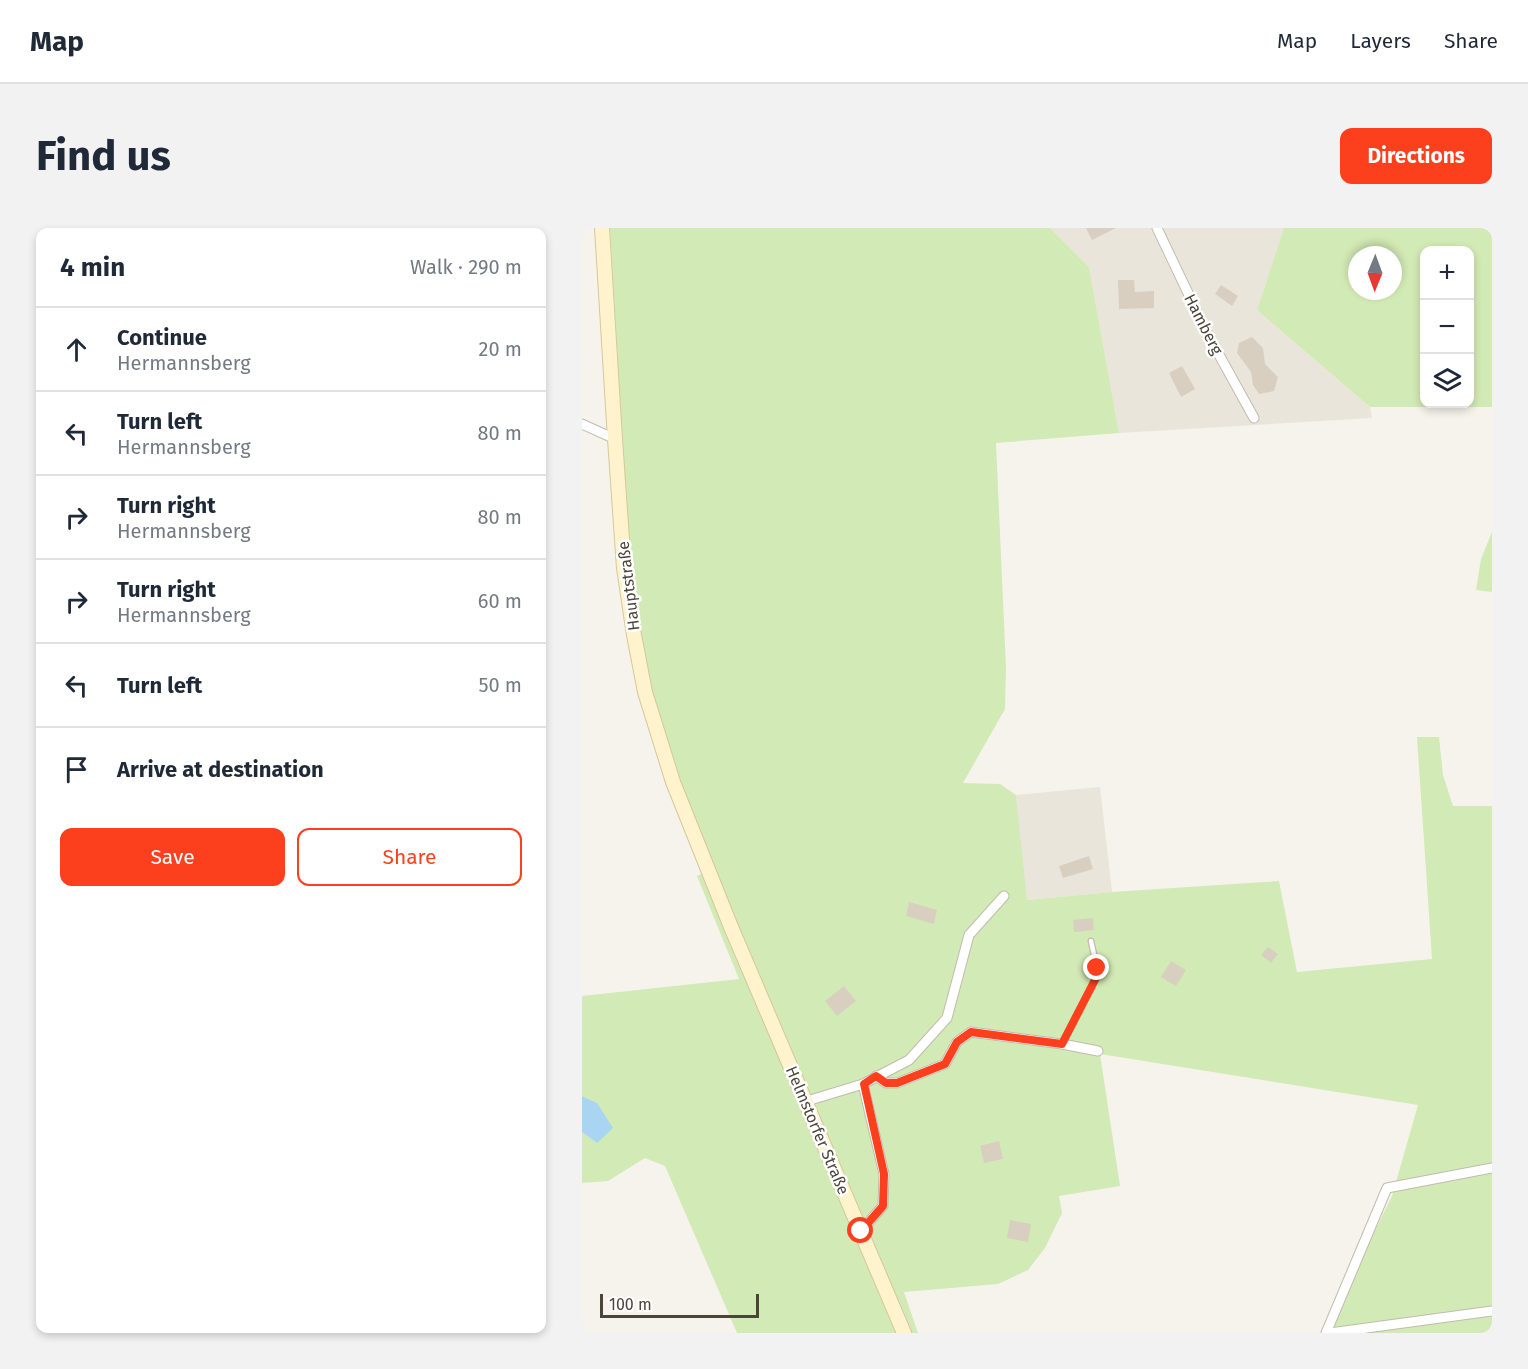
<!DOCTYPE html>
<html lang="en">
<head>
<meta charset="utf-8">
<style>
  body { margin:0; font-family:"Fira Sans",sans-serif; background:#f2f2f3; color:#1f2937 }
  .controls { position:absolute; right:18px; top:18px; display:grid; overflow:hidden; border-radius:12px; box-shadow:0 3px 9px #0003 }
  .controls button { width:54px; height:54px; display:grid; place-items:center; padding:0; border:0; border-bottom:2px solid #e0e1e3; background:#fff; color:#1f2937; font:30px sans-serif }
  .compass { position:absolute; left:766px; top:18px; width:54px; height:54px; border-radius:50%; background:#fff; box-shadow:0 3px 9px #0003; rotate:181deg }
  .scale { position:absolute; left:18px; bottom:15px; width:159px; box-sizing:border-box; padding-left:6px; border:3px solid #4b4439; border-top:0; font-size:16px; line-height:21px; white-space:nowrap; color:#4b4439; -webkit-text-stroke:4px #fff; paint-order:stroke }
  .stop { position:absolute; width:18px; height:18px; margin:-14px; border:4px solid #fc3f1d; border-radius:50%; background:#fff }
  .stop.end { background:#fc3f1d; border-color:#fff; box-shadow:0 2px 6px #0008 }
  .list { margin:0; padding:0; list-style:none }
  h2 { display:flex; justify-content:space-between; align-items:center; height:78px; margin:0; padding:0 24px; font-size:26px }
  h2 small { font-size:20px; font-weight:400; color:#747a83 }
  .list li { display:grid; grid-template-columns:39px 1fr auto; gap:18px; align-items:center; box-sizing:border-box; height:84px; padding:0 24px; border-top:2px solid #e0e1e3 }
  .list b { display:block; font-size:22px; white-space:nowrap }
  .list p { margin:0; font-size:20px; white-space:nowrap; color:#747a83 }
  .list em { font-size:20px; font-style:normal; color:#747a83 }
  .actions { display:flex; gap:12px; padding:18px 24px }
  .actions a { flex:1; padding:14px 0; border:2px solid #fc3f1d; border-radius:12px; text-align:center; font-size:21px; color:#fc3f1d }
  .actions .main { background:#fc3f1d; color:#fff }
  .icon { flex:none; width:33px; height:33px; fill:none; stroke:currentColor; stroke-width:2; stroke-linecap:round; stroke-linejoin:round }
  .map { position:relative; flex:none; width:910px; height:1105px; overflow:hidden; border-radius:12px }
  header { display:flex; align-items:center; gap:36px; box-sizing:border-box; height:84px; padding:0 30px; background:#fff; border-bottom:2px solid #e0e1e3 }
  header strong { font-size:28px }
  nav { display:flex; gap:33px; margin-inline-start:auto; font-size:21px }
  .intro { display:flex; align-items:center; justify-content:space-between; box-sizing:border-box; height:144px; padding:0 36px }
  h1 { margin:0; font-size:42px }
  .button { padding:15px 27px; border-radius:12px; background:#fc3f1d; color:#fff; font-size:21px; font-weight:700 }
  main { display:flex; gap:36px; padding:0 36px }
  aside { flex:1; background:#fff; border-radius:12px; box-shadow:0 3px 9px #0003 }
  .map>svg:first-child { display:block }
  .residential { fill:#eae5da }
  .green { fill:#d2eab5; fill-rule:evenodd }
  .water { fill:#a9d4f2 }
  .building { fill:#d8cfc1 }
  .lines { fill:none; stroke-linecap:round; stroke-linejoin:round }
  .service-casing { stroke:#c2bbae; stroke-width:7 }
  .minor-casing { stroke:#c2bbae; stroke-width:11 }
  .secondary-casing { stroke:#d6c79b; stroke-width:16 }
  .service { stroke:#fff; stroke-width:4.5 }
  .minor { stroke:#fff; stroke-width:9 }
  .secondary { stroke:#fff3cd; stroke-width:14 }
  .route { stroke:#fc3f1d; stroke-width:8 }
  .labels { text-anchor:middle; stroke-width:5; stroke-linejoin:round; paint-order:stroke }
  .street-label { font-size:16px; fill:#4b4439; stroke:#fff }
</style>
</head>
<body>
<header>
<strong>Map</strong>
<nav><a>Map</a><a>Layers</a><a>Share</a></nav>
</header>
<div class="intro"><h1>Find us</h1><a class="button">Directions</a></div>
<main>
<aside>
<h2>4 min<small>Walk · 290 m</small></h2>
<ul class="list">
<li><svg class="icon" aria-label="ahead" viewBox="0 0 24 24"><path d="M12 20V5M6 11l6-6 6 6"/></svg><div><b>Continue</b><p>Hermannsberg</p></div><em>20 m</em></li>
<li><svg class="icon" aria-label="left" viewBox="0 0 24 24"><path d="M17 20v-9H6M10 6l-5 5 5 5"/></svg><div><b>Turn left</b><p>Hermannsberg</p></div><em>80 m</em></li>
<li><svg class="icon" aria-label="right" viewBox="0 0 24 24"><path d="M7 20v-9h11M14 6l5 5-5 5"/></svg><div><b>Turn right</b><p>Hermannsberg</p></div><em>80 m</em></li>
<li><svg class="icon" aria-label="right" viewBox="0 0 24 24"><path d="M7 20v-9h11M14 6l5 5-5 5"/></svg><div><b>Turn right</b><p>Hermannsberg</p></div><em>60 m</em></li>
<li><svg class="icon" aria-label="left" viewBox="0 0 24 24"><path d="M17 20v-9H6M10 6l-5 5 5 5"/></svg><div><b>Turn left</b></div><em>50 m</em></li>
<li><svg class="icon" aria-label="arrive" viewBox="0 0 24 24"><path d="M6 21V4h12l-3 4 3 4H6"/></svg><div><b>Arrive at destination</b></div></li>
</ul>
<div class="actions"><a class="main">Save</a><a>Share</a></div>
</aside>
<div class="map">
<svg width="910" height="1105" viewBox="0 0 910 1105">
  <rect width="100%" height="100%" fill="#f6f3ec"/>
  <path class="residential" d="M 468,0 L 702,0 L 675,82 L 788,179 L 790,190 L 537,205 L 507,39 Z
    M 518,559 L 530,664 L 444,672 L 434,567 Z"/>
  <path class="green" d="M 28,0 L 468,0 L 507,39 L 537,205 L 414,215 L 424,440 L 423,481 L 381,555 L 418,556 L 434,567 L 445,672 L 530,664 L 697,653 L 715,744 L 850,731 L 835,509 L 857,509 L 861,547 L 871,578 L 910,578 L 910,1105 L 745,1105 L 759,1071 L 810,968 L 836,877 L 518,826 L 538,958 L 477,968 L 480,985 L 463,1020 L 446,1042 L 416,1056 L 322,1064 L 336,1105 L 155,1105 L 83,938 L 63,930 L 26,953 L 0,955 L 0,904 L 15,915 L 15,875 L 0,868 L 0,768 L 157,751 L 115,648 L 131,640 L 95,551 L 69,457 L 59,405 L 48,339 Z
    M 702,0 L 910,0 L 910,179 L 788,179 L 675,82 ZM 842,22 L 888,22 L 888,176 L 842,176 ZM 775,27 L 811,27 L 811,63 L 775,63 Z
    M 910,304 L 910,364 L 894,362 L 899,331 Z"/>
  <path class="water" d="M 0,868 L 15,875 L 31,900 L 15,915 L 0,904 Z"/>
  <path class="building" d="M 504,0 L 534,0 L 510,12 Z
    M 536,52 L 552,52 L 553,64 L 572,63 L 572,80 L 537,81 Z
    M 639,57 L 656,68 L 650,78 L 633,66 Z
    M 670,109 L 681,120 L 683,136 L 696,149 L 692,163 L 677,166 L 671,157 L 669,144 L 655,125 L 657,115 Z
    M 600,138 L 613,161 L 599,169 L 587,145 Z
    M 507,628 L 511,641 L 481,650 L 477,638 Z
    M 327,674 L 355,682 L 352,696 L 324,688 Z
    M 511,690 L 512,702 L 492,704 L 491,692 Z
    M 686,719 L 696,726 L 689,735 L 679,727 Z
    M 589,733 L 604,742 L 594,758 L 579,749 Z
    M 262,758 L 274,773 L 255,788 L 243,773 Z
    M 417,913 L 421,931 L 402,935 L 398,918 Z
    M 428,992 L 449,996 L 446,1014 L 425,1010 Z"/>
  <g class="lines">
    <defs>
      <path id="service" d="M 480,815 L 515,748 L 515,740 L 509,713"/>
      <path id="minor" d="M 575,0 L 625,105 L 672,190
        M 0,196 L 33,211
        M 294,848 L 304,855 L 315,855 L 363,836 L 375,814 L 389,804 L 480,816 L 516,823
        M 225,873 L 281,856 L 327,832 L 365,790 L 387,707 L 422,668
        M 279,1003 L 301,978 L 302,946 L 281,856
        M 744,1105 L 805,960 L 910,940
        M 748,1105 L 910,1083"/>
      <path id="secondary" d="M 20,0 L 33,211 L 42,340 L 52,407 L 63,464 L 91,554 L 149,699 L 322,1105"/>
    </defs>
    <use href="#service" class="service-casing"/>
    <use href="#minor" class="minor-casing"/>
    <use href="#secondary" class="secondary-casing"/>
    <use href="#service" class="service"/>
    <use href="#minor" class="minor"/>
    <use href="#secondary" class="secondary"/>
  </g>
  <g class="lines">
    <path class="route" d="M 279,1003 L 301,978 L 302,946 L 282,856 L 294,848 L 304,855 L 315,855 L 363,836 L 375,814 L 389,804 L 480,816 L 515,748 L 515,740"/>
  </g>
  <g class="labels">
    <g class="street-label">
      <text transform="translate(622 96) rotate(63)" y="6">Hamberg</text>
      <text transform="translate(46 358) rotate(-97)" y="6">Hauptstraße</text>
      <text transform="translate(236 902) rotate(67)" y="6">Helmstorfer Straße</text>
    </g>
  </g>
</svg>
<div class="controls">
<button>+</button>
<button>−</button>
<button><svg class="icon" aria-label="layers" viewBox="0 0 24 24"><path d="M12 4l9 5-9 5-9-5zM3 14l9 5 9-5"/></svg></button>
</div>
<svg class="compass" viewBox="-18 -18 36 36"><path d="M0-13l5 13h-10z" fill="#e53935"/><path d="M0 13l5-13h-10z" fill="#747a83"/></svg>
<div class="scale">100 m</div>
<div class="stop" style="left:279px;top:1003px"></div>
<div class="stop end" style="left:515px;top:740px"></div>
</div>
</main>
</body>
</html>
